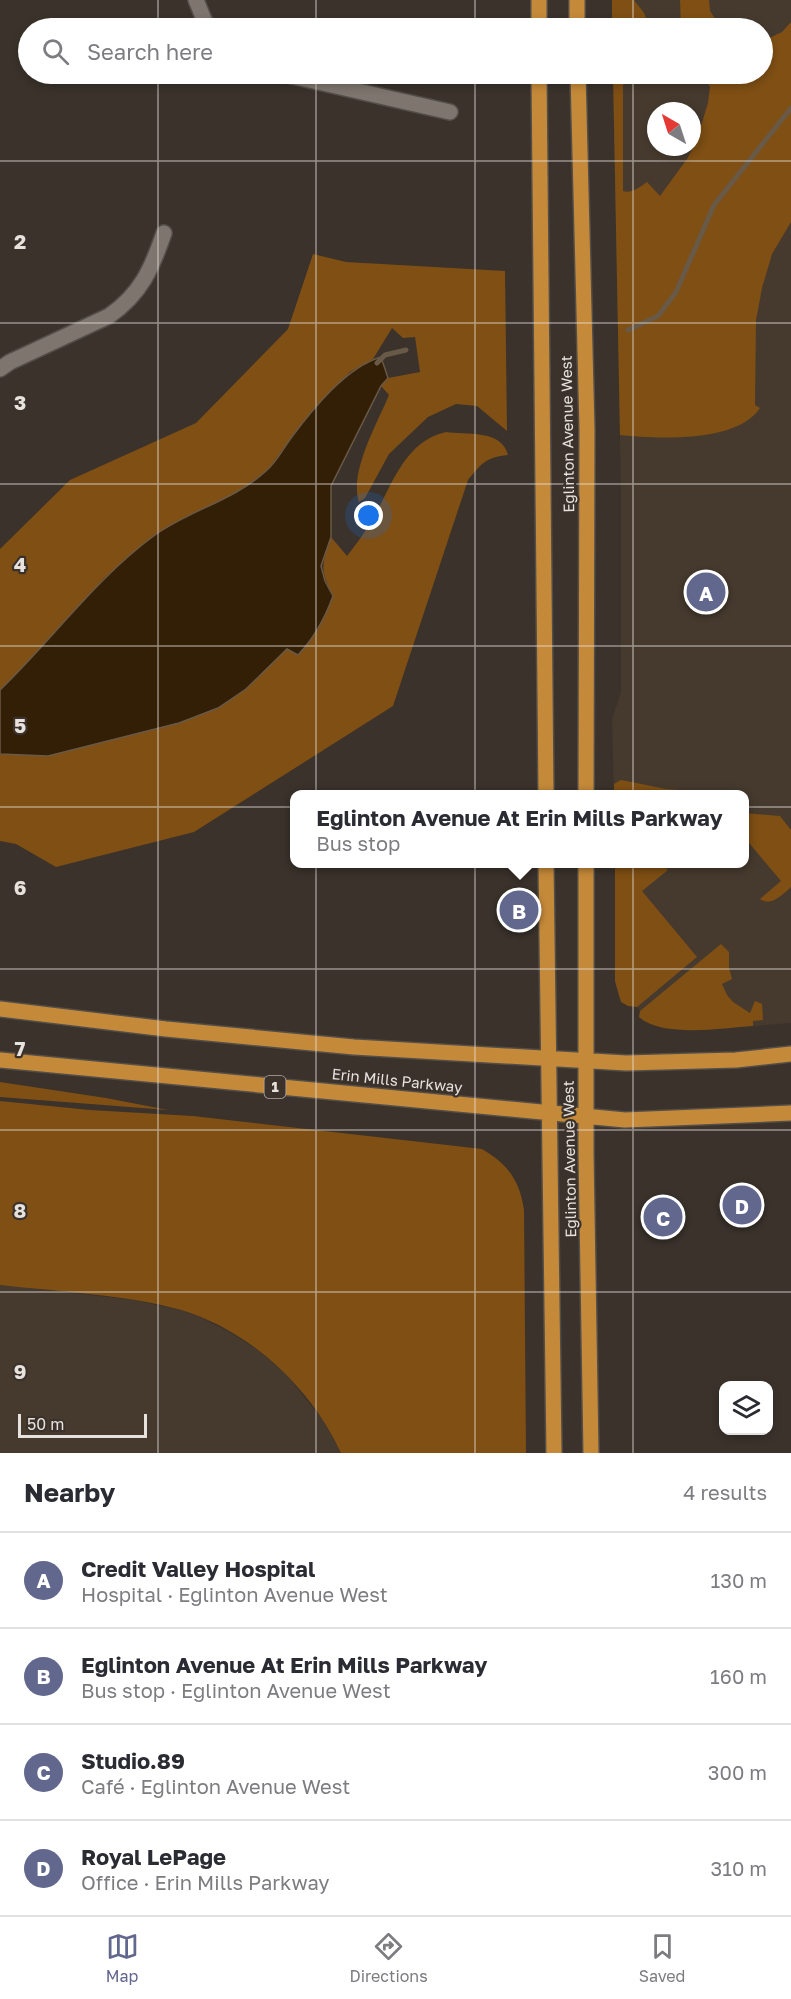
<!DOCTYPE html>
<html lang="en">
<head>
<meta charset="utf-8">
<style>
  body { margin:0; font-family:"Golos Text",sans-serif; background:#f7f7f7; color:#2b2b33 }
  .controls { position:absolute; right:18px; bottom:18px; display:grid; overflow:hidden; border-radius:12px; box-shadow:0 3px 9px #0003 }
  .controls button { width:54px; height:54px; display:grid; place-items:center; padding:0; border:0; border-bottom:2px solid #e1e1e2; background:#fff; color:#2b2b33; font:30px sans-serif }
  .compass { position:absolute; left:647px; top:102px; width:54px; height:54px; border-radius:50%; background:#fff; box-shadow:0 3px 9px #0003; rotate:321deg }
  .scale { position:absolute; left:18px; bottom:15px; width:129px; box-sizing:border-box; padding-left:6px; border:3px solid #e7e2de; border-top:0; font-size:16px; line-height:21px; white-space:nowrap; color:#e7e2de; -webkit-text-stroke:4px #3a322b; paint-order:stroke }
  .you { position:absolute; left:369px; top:516px; width:21px; height:21px; margin:-15px; border:4px solid #fff; border-radius:50%; background:#1a73e8; box-shadow:0 0 0 9px #1a73e833 }
  .badge { display:grid; place-items:center; width:39px; height:39px; border-radius:50%; background:#62678d; color:#fff; font-size:20px; font-weight:700 }
  .pin { position:absolute; translate:-50% -50%; border:3px solid #fff; box-shadow:0 2px 6px #0006 }
  .popup { position:absolute; left:290px; top:790px; width:459px; height:78px; box-sizing:border-box; display:grid; place-content:center; border-radius:12px; background:#fff; filter:drop-shadow(0 2px 4px #0005); font-size:20px; white-space:nowrap; color:#7c7c81 }
  .popup b { font-size:22px; color:#2b2b33 }
  .popup::after { content:''; position:absolute; left:50%; top:100%; margin-left:-12px; border:12px solid transparent; border-top-color:#fff }
  .list { margin:0; padding:0; list-style:none }
  h2 { display:flex; justify-content:space-between; align-items:center; height:78px; margin:0; padding:0 24px; font-size:26px }
  h2 small { font-size:20px; font-weight:400; color:#7c7c81 }
  .list li { display:grid; grid-template-columns:39px 1fr auto; gap:18px; align-items:center; box-sizing:border-box; height:96px; padding:0 24px; border-top:2px solid #e1e1e2 }
  .list b { display:block; font-size:22px; white-space:nowrap }
  .list p { margin:0; font-size:20px; white-space:nowrap; color:#7c7c81 }
  .list em { font-size:20px; font-style:normal; color:#7c7c81 }
  .icon { flex:none; width:33px; height:33px; fill:none; stroke:currentColor; stroke-width:2; stroke-linecap:round; stroke-linejoin:round }
  .map { position:relative; flex:none; width:791px; height:1453px; overflow:hidden }
  .search { position:absolute; background:#fff; box-shadow:0 3px 9px #0003; left:18px; right:18px; top:18px; height:66px; display:flex; align-items:center; gap:15px; box-sizing:border-box; padding:0 21px; border-radius:33px; color:#7c7c81; font-size:22px }
  .sheet { height:462px; background:#fff }
  nav { display:flex; justify-content:space-around; align-items:center; box-sizing:border-box; height:84px; border-top:2px solid #e1e1e2; background:#fff; font-size:16px; color:#7c7c81 }
  nav a { display:grid; justify-items:center; gap:3px }
  nav .on { color:#62678d }
  .map>svg:first-child { display:block }
  .built { fill:#463a2e; fill-rule:evenodd }
  .green { fill:#7f4f14 }
  .water { fill:#331e06; stroke:#695947; stroke-width:1.5 }
  .lines { fill:none; stroke-linecap:round; stroke-linejoin:round }
  .stream { stroke:#695947; stroke-width:5 }
  .minor-casing { stroke:#544e49; stroke-width:18 }
  .primary-casing { stroke:#544e49; stroke-width:18 }
  .minor { stroke:#7e766e; stroke-width:15 }
  .primary { stroke:#c58a39; stroke-width:15 }
  .grid { fill:none; stroke:#e7e2de; stroke-width:1.5; stroke-opacity:0.55 }
  .labels { text-anchor:middle; stroke-width:4.5; stroke-linejoin:round; paint-order:stroke }
  .shield { fill:#3a322b; stroke:#b3ada8; stroke-width:1.5 }
  .shield-label { font-size:14px; font-weight:bold; fill:#e7e2de }
  .street-label { font-size:15px; fill:#e7e2de; stroke:#3a322b }
  .grid-label { font-size:20px; text-anchor:middle; font-weight:bold; fill:#e7e2de; stroke:#3a322b; stroke-width:4.5; stroke-linejoin:round; paint-order:stroke }
</style>
</head>
<body>
<div class="map">
<svg width="791" height="1453" viewBox="0 0 791 1453">
  <rect width="100%" height="100%" fill="#3a322b"/>
  <path class="built" d="M 612,0 L 791,0 L 791,1023 L 753,1026 L 664,1029 L 643,1021 L 639,1017 L 640,1011 L 637,1007 L 624,1004 L 619,997 L 615,981 L 615,864 L 744,864 L 744,794 L 614,794 L 612,719 L 621,692 L 621,491 L 613,74 L 762,74 L 762,28 L 612,28 ZM 656,111 L 692,111 L 692,147 L 656,147 Z
    M 0,1285 L 134,1300 L 183,1311 L 202,1318 L 231,1333 L 259,1351 L 286,1374 L 324,1422 L 341,1453 L 0,1453 Z"/>
  <path class="green" d="M 612,0 L 634,0 C 641,11 650,14 644,28 L 612,28 Z
    M 680,0 L 709,0 L 710,11 L 721,28 L 681,28 Z
    M 791,22 L 791,222 L 772,254 L 762,288 L 756,320 L 755,405 L 760,408 C 737,443 658,439 620,435 L 613,74 L 634,74 L 623,85 L 623,191 C 631,194 640,187 647,182 L 660,196 L 687,159 L 696,142 L 708,103 L 710,87 L 703,74 L 762,74 L 763,41 L 782,32 Z
    M 313,254 L 346,262 L 505,271 L 507,431 L 477,406 L 456,404 L 428,417 L 389,454 L 365,498 L 359,502 C 349,472 377,424 389,395 L 381,386 L 388,378 L 420,372 L 415,337 L 403,338 L 392,328 L 373,359 L 350,372 L 325,398 L 293,435 L 268,470 L 231,497 L 182,519 L 156,535 L 104,578 L 32,659 L 0,690 L 0,549 L 70,480 L 196,423 L 288,329 Z
    M 446,432 C 465,435 502,429 508,455 C 486,457 481,464 468,480 L 393,706 L 194,832 L 56,867 L 16,844 L 0,841 L 0,754 L 48,756 L 179,723 L 218,708 L 246,689 L 287,649 L 333,596 C 319,568 322,566 331,537 L 347,556 C 358,542 368,528 376,513 C 393,482 406,441 446,432 Z
    M 621,780 L 666,789 L 680,790 L 680,794 L 614,794 L 614,784 Z
    M 744,813 L 780,816 L 791,830 L 791,887 C 782,895 771,907 760,899 L 781,881 L 744,837 Z
    M 615,864 L 662,864 L 668,870 L 642,891 L 697,957 L 637,1007 L 628,1006 L 621,1002 L 615,981 Z
    M 721,944 L 729,952 L 729,968 L 732,979 L 722,984 L 727,995 L 733,1002 L 750,1013 L 755,1001 L 762,1004 L 763,1020 L 753,1021 L 753,1026 C 723,1028 663,1038 639,1017 L 640,1011 Z
    M 0,1082 L 106,1098 L 168,1110 L 0,1097 Z
    M 0,1101 L 90,1110 L 193,1116 L 482,1149 C 508,1164 520,1181 524,1210 L 526,1453 L 341,1453 C 311,1388 251,1331 181,1310 C 123,1294 60,1292 0,1285 Z"/>
  <path class="water" d="M 381,357 L 388,378 L 381,386 L 331,486 L 331,537 L 321,566 L 325,581 L 333,596 C 325,618 315,637 298,655 L 287,649 L 246,689 L 218,708 L 179,723 L 48,756 L 0,754 L 0,690 C 53,639 96,578 155,535 C 190,510 233,501 266,471 C 276,463 283,449 291,438 C 312,410 346,367 381,357 Z"/>
  <g class="lines">
    <path class="stream" d="M 628,330 L 658,316 L 676,292 L 714,205 L 791,108
      M 377,363 L 385,355 L 406,350"/>
    <defs>
      <path id="minor" d="M 196,0 L 205,22 L 212,28
        M 283,74 L 450,112
        M 0,369 L 10,362 L 109,316 C 141,294 152,268 164,233"/>
      <path id="primary" d="M 539,0 L 539,28
        M 577,0 L 577,28
        M 539,74 L 546,794
        M 578,74 L 587,429 L 586,794
        M 546,864 L 554,1453
        M 586,864 L 586,1153 L 591,1453
        M 0,1009 L 166,1029 L 354,1047 L 626,1063 L 736,1060 L 791,1054
        M 0,1060 L 625,1120 L 791,1113"/>
    </defs>
    <use href="#minor" class="minor-casing"/>
    <use href="#primary" class="primary-casing"/>
    <use href="#minor" class="minor"/>
    <use href="#primary" class="primary"/>
  </g>
  <path class="grid" d="M 158,0 L 158,28M 316,0 L 316,28M 475,0 L 475,28M 633,0 L 633,28M 158,74 L 158,1453M 316,74 L 316,1453M 475,74 L 475,1453M 633,74 L 633,1453M 0,161 L 791,161M 0,323 L 791,323M 0,484 L 791,484M 0,646 L 791,646M 0,807 L 791,807M 0,969 L 791,969M 0,1130 L 791,1130M 0,1292 L 791,1292"/>
  <g class="labels">
    <rect class="shield" x="264.5" y="1076" width="21" height="22" rx="4.5"/>
    <g class="shield-label">
      <text x="275" y="1092">1</text>
    </g>
    <g class="street-label">
      <text transform="translate(568 434) rotate(-91)" y="5">Eglinton Avenue West</text>
      <text transform="translate(397 1081) rotate(6)" y="5">Erin Mills Parkway</text>
      <text transform="translate(570 1159) rotate(-91)" y="5">Eglinton Avenue West</text>
    </g>
  </g>
  <g class="grid-label">
    <text x="20" y="249">2</text>
    <text x="20" y="410">3</text>
    <text x="20" y="572">4</text>
    <text x="20" y="733">5</text>
    <text x="20" y="895">6</text>
    <text x="20" y="1056">7</text>
    <text x="20" y="1218">8</text>
    <text x="20" y="1379">9</text>
  </g>
</svg>
<div class="controls">
<button><svg class="icon" aria-label="layers" viewBox="0 0 24 24"><path d="M12 4l9 5-9 5-9-5zM3 14l9 5 9-5"/></svg></button>
</div>
<svg class="compass" viewBox="-18 -18 36 36"><path d="M0-13l5 13h-10z" fill="#e53935"/><path d="M0 13l5-13h-10z" fill="#7c7c81"/></svg>
<div class="scale">50 m</div>
<div class="you"></div>
<div class="pin badge" style="left:706px;top:592px">A</div>
<div class="pin badge" style="left:519px;top:910px">B</div>
<div class="popup"><b>Eglinton Avenue At Erin Mills Parkway</b>Bus stop</div>
<div class="pin badge" style="left:663px;top:1217px">C</div>
<div class="pin badge" style="left:742px;top:1205px">D</div>
<div class="search"><svg class="icon" aria-label="search" viewBox="0 0 24 24"><circle cx="10" cy="10" r="6"/><path d="M15 15l6 6"/></svg>Search here</div>
</div>
<section class="sheet">
<h2>Nearby<small>4 results</small></h2>
<ul class="list">
<li><span class="badge">A</span><div><b>Credit Valley Hospital</b><p>Hospital · Eglinton Avenue West</p></div><em>130 m</em></li>
<li><span class="badge">B</span><div><b>Eglinton Avenue At Erin Mills Parkway</b><p>Bus stop · Eglinton Avenue West</p></div><em>160 m</em></li>
<li><span class="badge">C</span><div><b>Studio.89</b><p>Café · Eglinton Avenue West</p></div><em>300 m</em></li>
<li><span class="badge">D</span><div><b>Royal LePage</b><p>Office · Erin Mills Parkway</p></div><em>310 m</em></li>
</ul>
</section>
<nav>
<a class="on"><svg class="icon" aria-label="map" viewBox="0 0 24 24"><path d="M3 6l6-2 6 2 6-2v14l-6 2-6-2-6 2zM9 4v14M15 6v14"/></svg>Map</a>
<a><svg class="icon" aria-label="directions" viewBox="0 0 24 24"><path d="M12 3l9 9-9 9-9-9zM9 14v-3h6M13 9l2 2-2 2"/></svg>Directions</a>
<a><svg class="icon" aria-label="saved" viewBox="0 0 24 24"><path d="M7 4h10v16l-5-4-5 4z"/></svg>Saved</a>
</nav>
</body>
</html>
